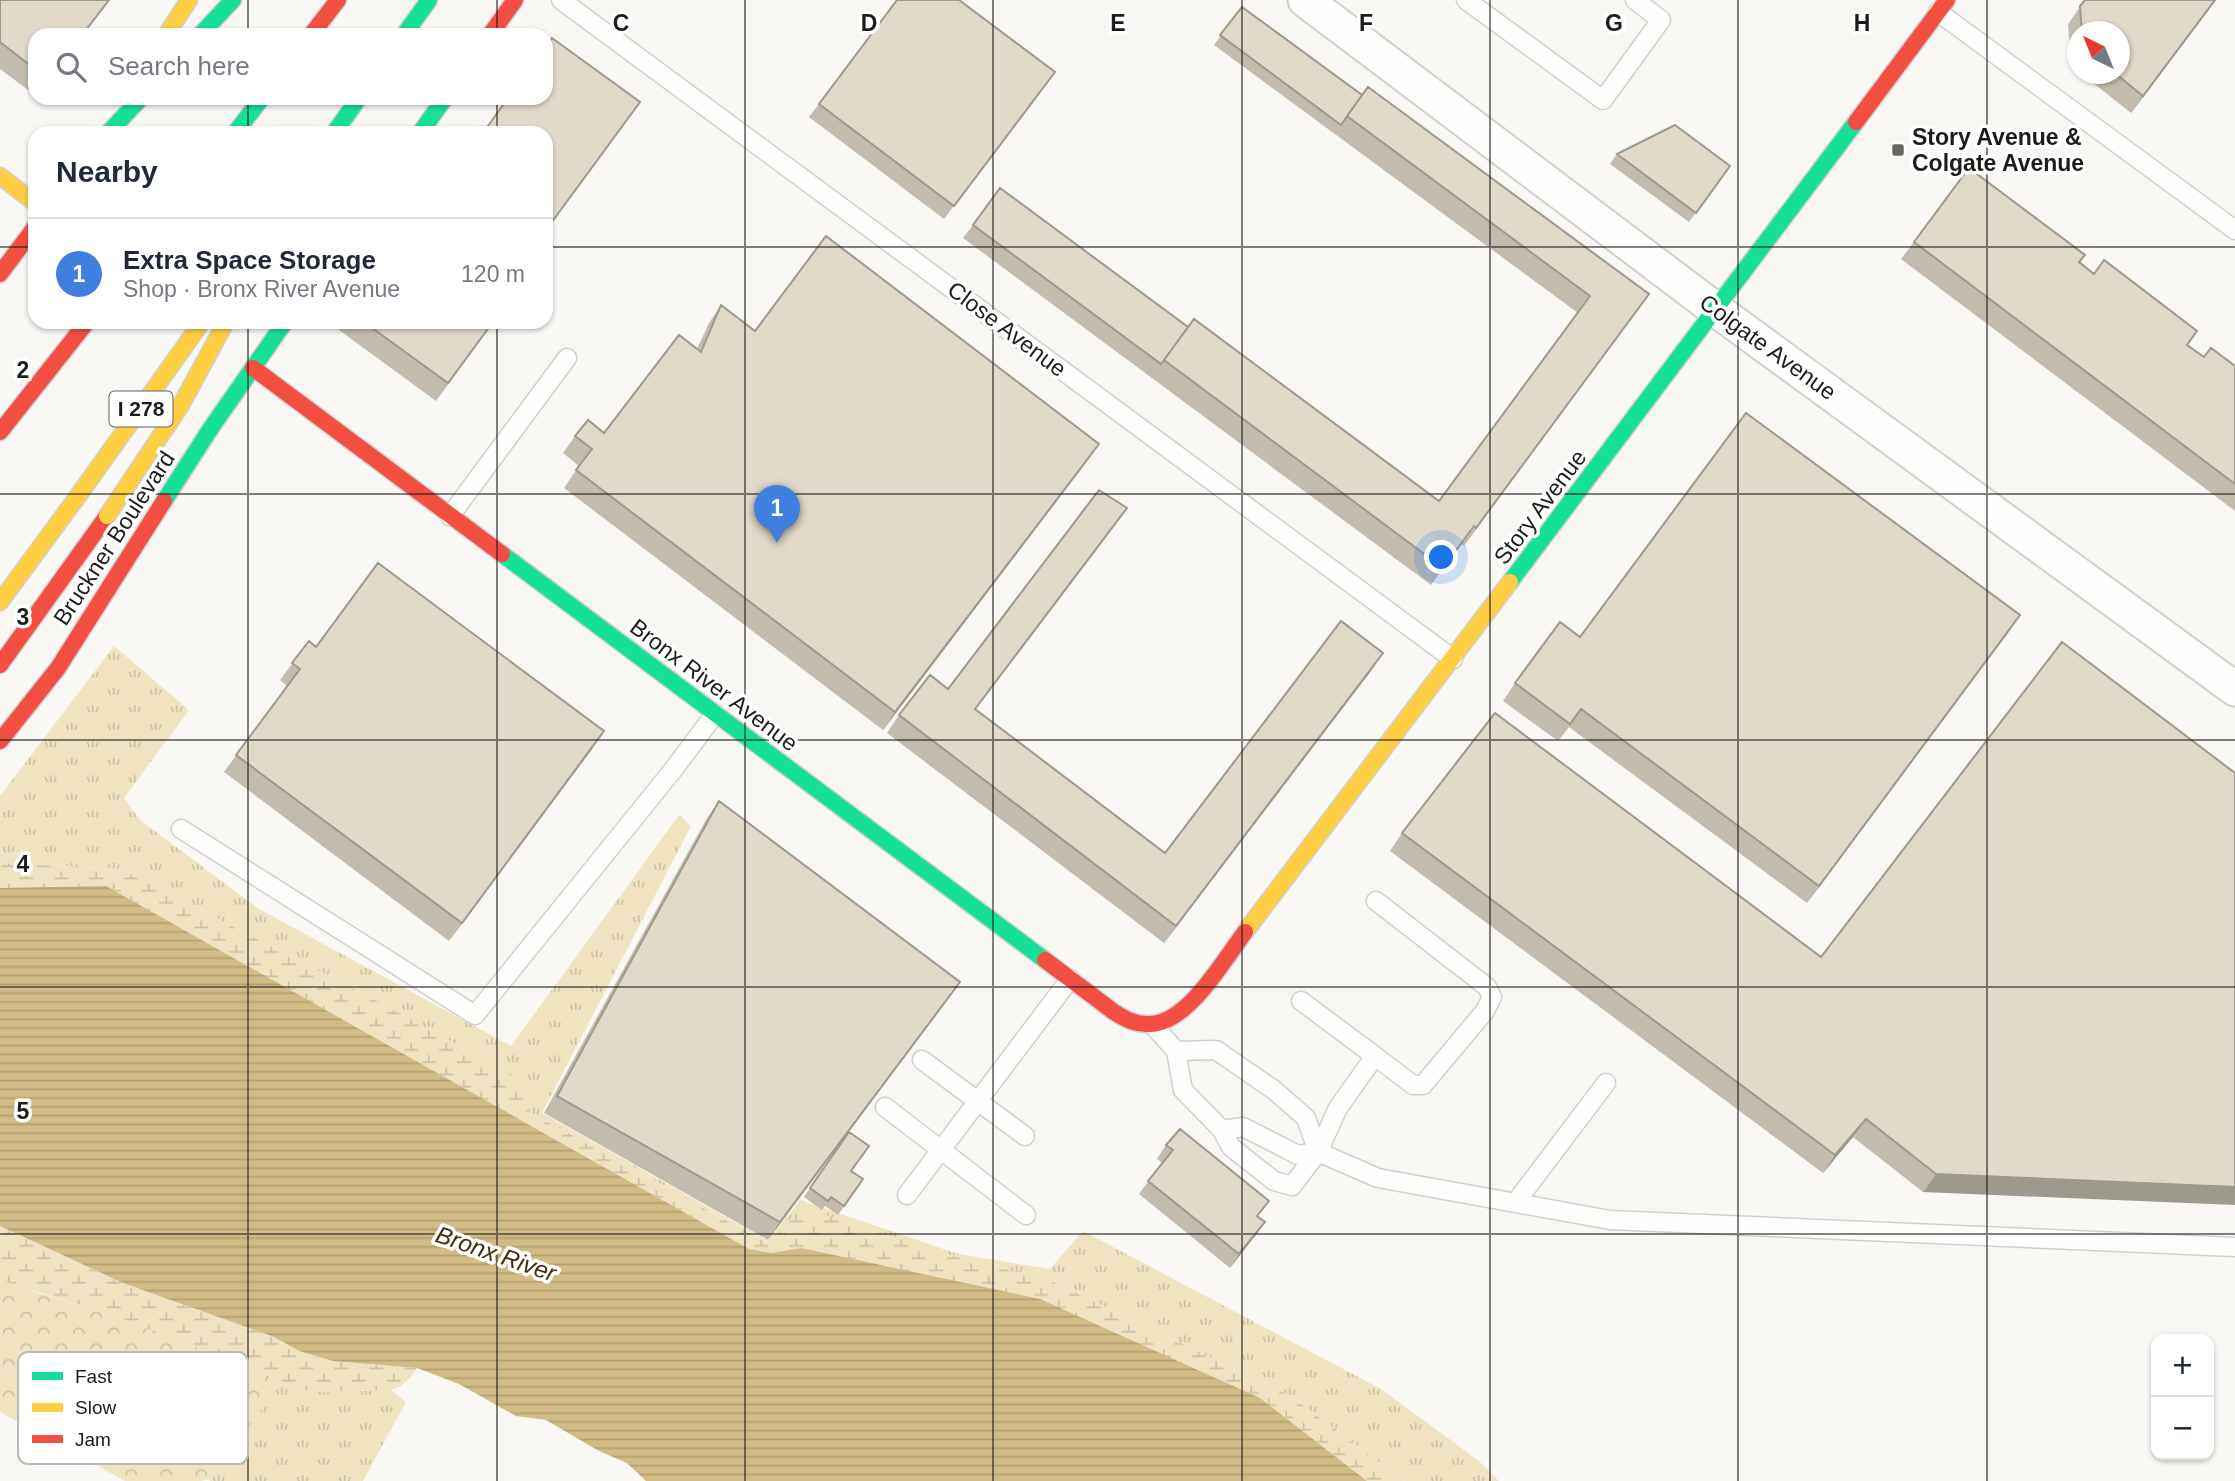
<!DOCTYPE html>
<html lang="en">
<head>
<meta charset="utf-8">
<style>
  body { margin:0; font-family:Helvetica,sans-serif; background:#f2f2f3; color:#1f2937 }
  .controls { position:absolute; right:21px; bottom:21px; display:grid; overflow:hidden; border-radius:14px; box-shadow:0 2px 5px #0004 }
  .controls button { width:63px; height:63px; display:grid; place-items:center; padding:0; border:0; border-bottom:2px solid #e0e1e3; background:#fff; color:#1f2937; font:35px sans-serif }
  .compass { position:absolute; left:2067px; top:21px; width:63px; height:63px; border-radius:50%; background:#fff; box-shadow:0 2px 5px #0004; rotate:317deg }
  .you { position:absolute; left:1442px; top:558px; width:24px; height:24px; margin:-18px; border:5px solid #fff; border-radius:50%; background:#1a73e8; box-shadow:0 0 0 10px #1a73e833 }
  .badge { display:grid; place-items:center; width:46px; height:46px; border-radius:50%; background:#6a6966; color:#fff; font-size:23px; font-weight:700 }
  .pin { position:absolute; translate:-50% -58px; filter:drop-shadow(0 2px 4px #0008) }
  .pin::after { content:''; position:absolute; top:37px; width:24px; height:21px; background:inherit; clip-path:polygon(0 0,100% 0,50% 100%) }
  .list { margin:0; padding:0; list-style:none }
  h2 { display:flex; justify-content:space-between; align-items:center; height:91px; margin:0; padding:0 28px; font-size:30px }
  h2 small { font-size:23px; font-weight:400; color:#747a83 }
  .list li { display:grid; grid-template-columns:46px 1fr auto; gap:21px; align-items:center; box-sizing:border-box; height:112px; padding:0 28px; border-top:2px solid #e0e1e3 }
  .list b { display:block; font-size:26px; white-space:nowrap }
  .list p { margin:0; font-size:23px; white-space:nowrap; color:#747a83 }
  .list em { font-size:23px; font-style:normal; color:#747a83 }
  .icon { flex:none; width:38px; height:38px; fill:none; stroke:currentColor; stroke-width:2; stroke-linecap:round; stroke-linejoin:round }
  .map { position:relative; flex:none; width:2235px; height:1481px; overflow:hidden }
  .search { position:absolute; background:#fff; box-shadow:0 2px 5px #0004; left:28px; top:28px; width:525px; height:77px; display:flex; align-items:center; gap:18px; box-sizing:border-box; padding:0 24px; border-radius:21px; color:#747a83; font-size:26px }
  .panel { position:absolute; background:#fff; box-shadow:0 2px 5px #0004; left:28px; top:126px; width:525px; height:203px; border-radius:21px }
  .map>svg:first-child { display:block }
  .grass { fill:url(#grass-tufts) }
  .forest { fill:url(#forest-crowns) }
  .wetland { fill:url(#wetland-marsh) }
  .water { fill:url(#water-rules) }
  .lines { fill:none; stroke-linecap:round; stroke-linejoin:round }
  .lane-casing { stroke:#d2d0ce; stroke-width:21 }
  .street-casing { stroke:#d2d0ce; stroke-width:37 }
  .fast-casing { stroke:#d2d0ce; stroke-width:19 }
  .slow-casing { stroke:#d2d0ce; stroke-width:19 }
  .jam-casing { stroke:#d2d0ce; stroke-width:19 }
  .lane { stroke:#fefefd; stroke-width:18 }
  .street { stroke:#fefefd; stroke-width:33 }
  .fast { stroke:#16e098; stroke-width:16 }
  .slow { stroke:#ffcf43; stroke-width:16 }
  .jam { stroke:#f24e42; stroke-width:16 }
  .slow-bridge-casing { stroke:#d2d0ce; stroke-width:19; stroke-linecap:butt }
  .slow-bridge { stroke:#ffcf43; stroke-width:16 }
  .wall { fill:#c2bbae }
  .shaded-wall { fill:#9e998d }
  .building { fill:#e1daca; stroke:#9e998d; stroke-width:2 }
  .grid { fill:none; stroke:#1d1c1a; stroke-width:2; stroke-opacity:0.55 }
  .poi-dot { fill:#6a6966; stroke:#fff; stroke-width:2.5 }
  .labels { text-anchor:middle; stroke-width:7; stroke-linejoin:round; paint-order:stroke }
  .shield { fill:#fff; stroke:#61605f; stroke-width:2 }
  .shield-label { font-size:21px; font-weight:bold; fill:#1d1c1a }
  .poi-label { font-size:23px; font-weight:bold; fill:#1d1c1a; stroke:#fff; text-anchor:start }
  .street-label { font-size:23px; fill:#1d1c1a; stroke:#fff }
  .water-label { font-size:24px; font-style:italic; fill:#3d310e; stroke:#fff }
  .key { fill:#fff; stroke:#bbbbba; stroke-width:2 }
  .key-label { font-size:19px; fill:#1d1c1a }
  .grid-label { font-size:23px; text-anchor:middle; font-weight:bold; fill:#1d1c1a; stroke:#fff; stroke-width:7; stroke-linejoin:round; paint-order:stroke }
</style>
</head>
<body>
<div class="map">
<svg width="2235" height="1481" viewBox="0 0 2235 1481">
  <defs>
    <pattern id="grass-tufts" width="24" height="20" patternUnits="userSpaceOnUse" patternTransform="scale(1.75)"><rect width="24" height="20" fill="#f0e3c2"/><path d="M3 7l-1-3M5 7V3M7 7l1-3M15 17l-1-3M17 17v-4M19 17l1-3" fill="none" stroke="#cdc2a6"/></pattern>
    <pattern id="forest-crowns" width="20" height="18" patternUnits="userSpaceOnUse" patternTransform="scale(1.75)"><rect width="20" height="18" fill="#f0e3c2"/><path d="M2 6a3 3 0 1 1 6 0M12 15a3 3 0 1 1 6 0" fill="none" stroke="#cdc2a6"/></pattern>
    <pattern id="wetland-marsh" width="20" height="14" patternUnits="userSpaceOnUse" patternTransform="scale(1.75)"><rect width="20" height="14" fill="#f0e3c2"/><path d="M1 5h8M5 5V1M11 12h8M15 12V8" fill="none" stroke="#cdc2a6"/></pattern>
    <pattern id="water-rules" width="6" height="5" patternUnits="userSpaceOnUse" patternTransform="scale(1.75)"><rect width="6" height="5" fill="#d0bc84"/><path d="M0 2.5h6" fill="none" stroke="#b2a171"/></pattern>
  </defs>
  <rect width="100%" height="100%" fill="#f9f7f4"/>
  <path class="grass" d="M 114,646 L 189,710 L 124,798 L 140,820 L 259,909 L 511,1046 L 679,815 L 691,826 L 542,1113 L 768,1241 L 800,1200 L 958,1254 L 1050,1269 L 1083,1231 L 1381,1389 L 1479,1461 L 1499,1481 L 1404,1481 L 1289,1395 L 1053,1282 L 946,1254 L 770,1244 L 528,1111 L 510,1074 L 377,1001 L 121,869 L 0,863 L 0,796 Z
    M 0,1279 L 35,1292 L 121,1318 L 185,1344 L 231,1356 L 281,1383 L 301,1390 L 315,1392 L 391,1390 L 406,1402 L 363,1481 L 210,1481 L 194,1437 L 180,1412 L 202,1394 L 166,1349 L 145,1367 C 101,1324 59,1305 0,1290 Z"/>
  <path class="forest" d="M 0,1279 L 35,1292 L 121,1318 L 185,1344 L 231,1356 L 281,1383 L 210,1479 L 201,1481 L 125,1481 L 0,1412 Z"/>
  <path class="wetland" d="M 0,863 L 121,869 L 377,1001 L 511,1074 L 528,1111 L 769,1244 L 800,1207 L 946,1254 L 1053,1282 L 1289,1395 L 1404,1481 L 1367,1481 L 1260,1398 L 801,1248 L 771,1253 L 749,1249 L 106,887 L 0,888 Z
    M 0,1226 L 123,1283 L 274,1337 L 299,1351 L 333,1361 L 417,1368 C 410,1379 404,1386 391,1390 L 315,1392 L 301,1390 L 281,1383 L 231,1356 L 185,1344 L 121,1318 L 6,1282 L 0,1279 Z"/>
  <path class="water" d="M 106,886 L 749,1249 L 771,1253 L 801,1248 L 1040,1299 L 1260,1398 L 1367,1481 L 646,1481 L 627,1463 L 599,1451 L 546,1420 L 516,1416 L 459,1384 L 417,1368 L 333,1361 L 299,1351 L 274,1337 L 123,1283 L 0,1226 L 0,888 Z"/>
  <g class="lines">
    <defs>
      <path id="lane" d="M 561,0 L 1453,659
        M 1466,0 L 1603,100 L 1661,20 L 1635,0
        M 1938,12 L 2235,230
        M 450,516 L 567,358
        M 181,829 L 475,1015 L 673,770 L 715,714
        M 1301,1001 L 1375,1056
        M 1153,1025 L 1176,1051 L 1183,1090 L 1222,1130 L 1231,1147 L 1274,1181 L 1292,1186 L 1318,1152 L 1338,1108 L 1375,1056 L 1413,1085 L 1423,1085 L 1485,1011 L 1492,997 L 1487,987 L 1376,901
        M 1176,1051 L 1216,1050 L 1274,1090 L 1306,1118 L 1318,1152
        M 922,1060 L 1025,1136
        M 885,1107 L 1026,1215
        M 1222,1130 L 1243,1127 L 1298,1155 L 1318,1152 L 1378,1178 L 1610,1220 L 2235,1247
        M 907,1195 L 1070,979
        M 1516,1202 L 1606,1083"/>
      <path id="street" d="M 1305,0 L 1715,309 L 2235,689"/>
      <path id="fast" d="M 200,35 L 233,0
        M 404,35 L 429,0
        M 108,133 L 141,98
        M 235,133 L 262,98
        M 334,133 L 359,98
        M 420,133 L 445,98
        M 164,501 L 211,428 L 285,322
        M 502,554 L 1045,960
        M 1510,582 L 1856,122"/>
      <path id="slow" d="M 166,35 L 189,0
        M 0,176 L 35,203
        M 0,602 L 78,496
        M 1245,932 L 1510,582"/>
      <path id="jam" d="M 311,35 L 338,0
        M 490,35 L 515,0
        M 1856,122 L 1947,0
        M 0,274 L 35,227
        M 253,368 L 502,554
        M 0,432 L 87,322
        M 0,665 L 107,516
        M 0,741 L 58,668 L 164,501
        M 1045,960 L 1114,1012 C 1125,1019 1136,1025 1150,1024 C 1188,1023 1224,960 1245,932"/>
    </defs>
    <use href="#lane" class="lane-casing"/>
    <use href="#street" class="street-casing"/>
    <use href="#fast" class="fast-casing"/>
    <use href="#slow" class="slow-casing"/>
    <use href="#jam" class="jam-casing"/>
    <use href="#lane" class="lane"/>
    <use href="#street" class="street"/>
    <use href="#fast" class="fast"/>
    <use href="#slow" class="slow"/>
    <use href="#jam" class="jam"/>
    <defs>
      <path id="slow-bridge" d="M 78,496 L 202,322
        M 107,516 L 181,405 L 226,322"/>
    </defs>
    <use href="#slow-bridge" class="slow-bridge-casing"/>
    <use href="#slow-bridge" class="slow-bridge"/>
  </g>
  <path class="wall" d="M 0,0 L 109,0 L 83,35 L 35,35 L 35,95 L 0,69 Z
    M 2085,0 L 2216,0 L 2131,113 L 2082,74 L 2119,74 L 2119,32 L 2077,32 L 2077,70 L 2071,65 L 2068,24 Z
    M 1242,7 L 1362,95 L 1649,294 L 1464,546 L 1461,544 L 1431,585 L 963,238 L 973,225 L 1188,327 L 1439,501 L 1578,313 L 1214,45 Z
    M 1045,85 L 944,219 L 809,117 L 819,104 Z
    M 1617,154 L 1730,166 L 1689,222 L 1610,164 Z
    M 1914,242 L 2085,255 L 2080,263 L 2094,274 L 2197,331 L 2187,345 L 2204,357 L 2235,366 L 2235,511 L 1901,259 Z
    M 721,305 L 755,331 L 1087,461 L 883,730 L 564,488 L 579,466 L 563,453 L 575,436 L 604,433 L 697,349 L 709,323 Z
    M 345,322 L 493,322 L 436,401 L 339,330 Z
    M 1127,508 L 975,709 L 1165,853 L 1383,653 L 1164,943 L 887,733 L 899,715 L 948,689 Z
    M 2020,615 L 1807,903 L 1569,727 L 1558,741 L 1503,701 L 1515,683 L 1580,637 Z
    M 309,641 L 316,647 L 592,749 L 449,941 L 224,772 L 287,686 L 280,680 Z
    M 2235,773 L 1923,1192 L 1853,1137 L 1823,1173 L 1390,851 L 1402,833 L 1821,957 Z
    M 719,801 L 960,982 L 768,1240 L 544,1113 L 707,818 Z
    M 849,1132 L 851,1171 L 863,1179 L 838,1215 L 825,1206 L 822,1210 L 804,1197 Z
    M 1166,1145 L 1265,1222 L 1230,1268 L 1139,1194 L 1162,1163 L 1157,1159 Z"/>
  <path class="shaded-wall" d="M 2215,0 L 2216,0 L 2131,113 L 2143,96 Z
    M 1099,444 L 1087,461 L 883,730 L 895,712 Z
    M 1127,508 L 1115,525 L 962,726 L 975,709 Z
    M 2020,615 L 2008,633 L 1807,903 L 1819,886 Z
    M 1383,653 L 1371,671 L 1164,943 L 1176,926 Z
    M 604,731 L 592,749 L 449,941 L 462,923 Z
    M 960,982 L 948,999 L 768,1240 L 780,1222 Z
    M 1866,1119 L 1853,1137 L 1823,1173 L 1835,1155 Z
    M 1936,1174 L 2235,1187 L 2235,1205 L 1923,1192 Z
    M 1265,1222 L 1255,1236 L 1230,1268 L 1239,1254 Z"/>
  <path class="building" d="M 0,0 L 109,0 L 82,35 L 35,35 L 35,69 L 0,42 Z
    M 897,0 L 959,0 L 1055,72 L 954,206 L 819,104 Z
    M 2085,0 L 2215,0 L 2143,96 L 2116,74 L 2119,74 L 2119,32 L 2082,32 L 2080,6 Z
    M 1242,7 L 1362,95 L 1341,125 L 1220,35 Z
    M 552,38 L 640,102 L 546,230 L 546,133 L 483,133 L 508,98 L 546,98 L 546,47 Z
    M 1368,87 L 1649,294 L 1476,528 L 1474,526 L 1443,568 L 1164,360 L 1194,319 L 1439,501 L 1590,296 L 1347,116 Z
    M 1675,125 L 1730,166 L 1696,213 L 1617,154 Z
    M 1969,168 L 2085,255 L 2079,262 L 2094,274 L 2104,260 L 2197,331 L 2187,345 L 2204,357 L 2211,348 L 2235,366 L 2235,484 L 1914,242 Z
    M 1000,188 L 1188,327 L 1161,364 L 973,225 Z
    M 826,236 L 1099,444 L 895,712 L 576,470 L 592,449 L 575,436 L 588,420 L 604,433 L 679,335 L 701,352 L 721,305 L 755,331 Z
    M 364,322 L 493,322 L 448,383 Z
    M 1746,413 L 2020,615 L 1819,886 L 1581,709 L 1570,724 L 1515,683 L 1560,622 L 1580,637 Z
    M 1099,490 L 1127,508 L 975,709 L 1165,853 L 1341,621 L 1383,653 L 1176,926 L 899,715 L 930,675 L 948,689 Z
    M 378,563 L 604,731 L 462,923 L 236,755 L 300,669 L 292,663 L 309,641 L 316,647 Z
    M 2062,642 L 2235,773 L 2235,1187 L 1936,1174 L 1866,1119 L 1835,1155 L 1402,833 L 1495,713 L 1821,957 Z
    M 719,801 L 960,982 L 780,1222 L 557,1096 Z
    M 1180,1129 L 1269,1201 L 1257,1216 L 1265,1222 L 1239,1254 L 1148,1181 L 1173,1150 L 1166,1145 Z
    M 849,1132 L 869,1146 L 851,1171 L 863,1179 L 844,1206 L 831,1197 L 828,1201 L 810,1188 Z"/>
  <path class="grid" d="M 248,0 L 248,35M 497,0 L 497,35M 745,0 L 745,1481M 993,0 L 993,1481M 1242,0 L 1242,1481M 1490,0 L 1490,1481M 1738,0 L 1738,1481M 1987,0 L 1987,1481M 248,98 L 248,133M 497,98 L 497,133M 0,247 L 35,247M 546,247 L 2235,247M 248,322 L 248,1481M 497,322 L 497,1481M 0,494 L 2235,494M 0,740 L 2235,740M 0,987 L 2235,987M 0,1234 L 2235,1234"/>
  <rect class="poi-dot" x="1891" y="143" width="14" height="14" rx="3.5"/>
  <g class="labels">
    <rect class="shield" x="109.5" y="391.5" width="63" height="35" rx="5"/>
    <g class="shield-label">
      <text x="141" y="416">I 278</text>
    </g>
    <g class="poi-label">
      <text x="1912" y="145">Story Avenue &amp;<tspan x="1912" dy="26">Colgate Avenue</tspan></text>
    </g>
    <g class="street-label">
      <text transform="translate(1007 329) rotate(37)" y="8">Close Avenue</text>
      <text transform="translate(1768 347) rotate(36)" y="8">Colgate Avenue</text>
      <text transform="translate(1540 507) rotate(-53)" y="8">Story Avenue</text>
      <text transform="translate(114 538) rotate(-57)" y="8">Bruckner Boulevard</text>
      <text transform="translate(714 685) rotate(37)" y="8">Bronx River Avenue</text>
    </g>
    <g class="water-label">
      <text transform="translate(496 1254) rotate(19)" y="8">Bronx River</text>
    </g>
  </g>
  <rect x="18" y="1352" width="230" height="112" rx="10" class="key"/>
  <rect x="32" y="1372" width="31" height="8" fill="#16e098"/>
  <rect x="32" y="1403" width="31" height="9" fill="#ffcf43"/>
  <rect x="32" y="1435" width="31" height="8" fill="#f24e42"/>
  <g class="key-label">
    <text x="75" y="1383">Fast</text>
    <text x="75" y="1414">Slow</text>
    <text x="75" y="1446">Jam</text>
  </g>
  <g class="grid-label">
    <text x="621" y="31">C</text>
    <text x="869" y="31">D</text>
    <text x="1118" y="31">E</text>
    <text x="1366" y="31">F</text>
    <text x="1614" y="31">G</text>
    <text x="1862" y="31">H</text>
    <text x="23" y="378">2</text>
    <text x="23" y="625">3</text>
    <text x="23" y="872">4</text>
    <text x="23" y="1119">5</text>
  </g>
</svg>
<div class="controls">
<button>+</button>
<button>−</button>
</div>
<svg class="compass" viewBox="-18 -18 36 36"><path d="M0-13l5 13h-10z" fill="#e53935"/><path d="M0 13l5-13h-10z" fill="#747a83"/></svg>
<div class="you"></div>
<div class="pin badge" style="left:777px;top:543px;background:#3f7fe0">1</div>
<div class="search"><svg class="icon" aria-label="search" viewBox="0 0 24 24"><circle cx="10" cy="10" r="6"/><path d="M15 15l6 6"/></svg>Search here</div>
<section class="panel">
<h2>Nearby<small></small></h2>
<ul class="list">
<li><span class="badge" style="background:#3f7fe0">1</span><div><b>Extra Space Storage</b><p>Shop · Bronx River Avenue</p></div><em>120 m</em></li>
</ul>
</section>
</div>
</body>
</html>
